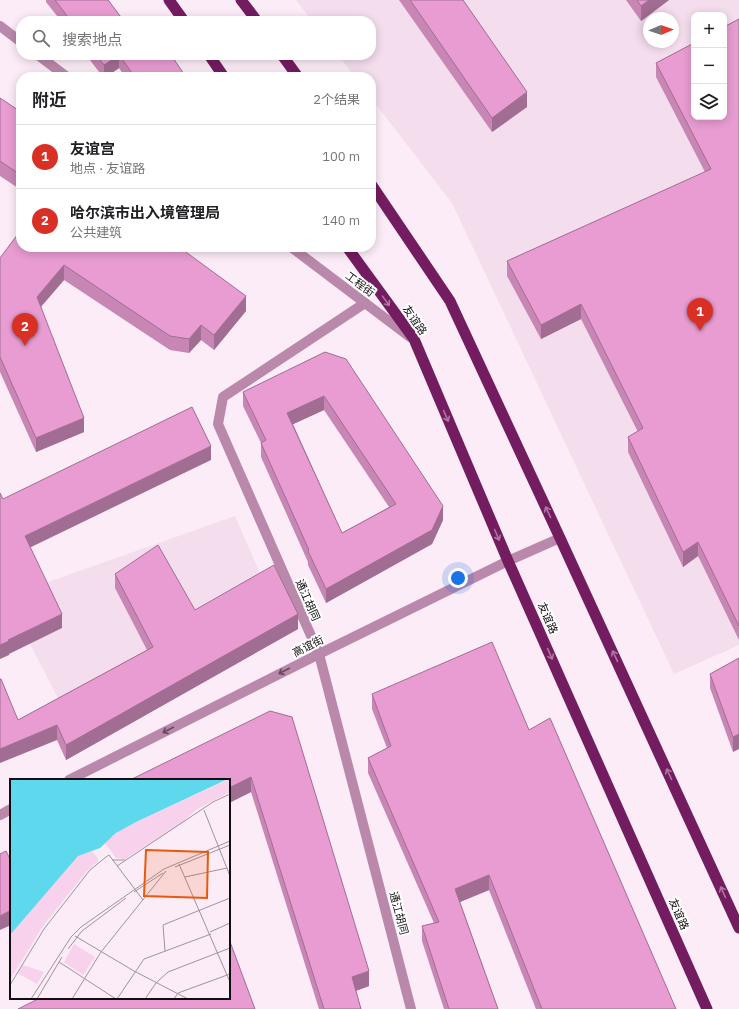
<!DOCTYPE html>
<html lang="zh">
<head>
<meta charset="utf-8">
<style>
  body { margin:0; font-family:"IBM Plex Sans","Noto Sans SC",sans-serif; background:#f6f6f6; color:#202124 }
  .controls { position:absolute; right:12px; top:12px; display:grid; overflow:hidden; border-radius:8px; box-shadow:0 2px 10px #0003 }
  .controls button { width:36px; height:36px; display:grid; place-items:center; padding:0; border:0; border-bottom:1px solid #e0e0e0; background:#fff; color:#202124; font:20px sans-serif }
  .compass { position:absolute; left:643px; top:12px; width:36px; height:36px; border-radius:50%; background:#fff; box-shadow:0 2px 10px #0003; rotate:88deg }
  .you { position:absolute; left:458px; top:578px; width:14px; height:14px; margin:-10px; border:3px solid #fff; border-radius:50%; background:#1a73e8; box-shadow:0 0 0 6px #1a73e833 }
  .badge { display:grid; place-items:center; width:26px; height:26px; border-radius:50%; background:#d93025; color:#fff; font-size:13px; font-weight:700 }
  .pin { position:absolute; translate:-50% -33px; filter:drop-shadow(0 1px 2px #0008) }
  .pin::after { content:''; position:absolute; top:21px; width:14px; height:12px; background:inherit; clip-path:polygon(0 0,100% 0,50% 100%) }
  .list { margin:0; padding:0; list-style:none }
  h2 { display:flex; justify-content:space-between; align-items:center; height:52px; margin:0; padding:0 16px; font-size:17px }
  h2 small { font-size:13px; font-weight:400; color:#757577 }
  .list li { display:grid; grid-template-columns:26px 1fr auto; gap:12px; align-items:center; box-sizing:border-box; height:64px; padding:0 16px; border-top:1px solid #e0e0e0 }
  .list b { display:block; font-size:15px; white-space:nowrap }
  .list p { margin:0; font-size:13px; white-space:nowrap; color:#757577 }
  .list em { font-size:13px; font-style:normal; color:#757577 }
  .icon { flex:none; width:22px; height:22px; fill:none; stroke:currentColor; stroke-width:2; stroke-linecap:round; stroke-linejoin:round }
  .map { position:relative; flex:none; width:739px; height:1009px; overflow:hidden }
  .search { position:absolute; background:#fff; box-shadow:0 2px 10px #0003; left:16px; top:16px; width:360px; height:44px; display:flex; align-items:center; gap:10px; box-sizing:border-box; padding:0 14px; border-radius:16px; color:#757577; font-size:15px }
  .panel { position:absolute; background:#fff; box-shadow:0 2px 10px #0003; left:16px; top:72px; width:360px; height:180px; border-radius:16px }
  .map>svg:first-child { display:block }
  .built { fill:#f4dded; fill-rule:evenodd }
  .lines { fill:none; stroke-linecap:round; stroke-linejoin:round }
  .service { stroke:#ba88ab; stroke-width:10 }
  .minor { stroke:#ba88ab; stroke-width:10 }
  .tertiary { stroke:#ba88ab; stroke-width:10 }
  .trunk { stroke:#741c60; stroke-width:11 }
  .wall { fill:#c886b4; fill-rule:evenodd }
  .shaded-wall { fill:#a26d92 }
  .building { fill:#e89cd1; stroke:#a26d92; fill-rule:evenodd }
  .oneway { stroke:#ac77a0 }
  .oneway2 { stroke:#664a5e }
  .labels { text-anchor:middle; stroke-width:4; stroke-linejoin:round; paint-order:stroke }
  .street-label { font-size:11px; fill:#120d11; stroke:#fff }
  .inset-river { fill:none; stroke:#5dd8ed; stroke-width:2 }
  .inset-road { fill:none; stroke:#9e939b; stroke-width:1 }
  .view { fill:#e8590c; fill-opacity:0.15; stroke:#e8590c; stroke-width:2 }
  .inset-edge { fill:none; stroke:#120d11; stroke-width:2 }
</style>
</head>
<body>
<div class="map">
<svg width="739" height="1009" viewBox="0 0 739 1009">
  <rect width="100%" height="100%" fill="#fcecf7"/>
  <path class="built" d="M 296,0 L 739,0 L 739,645 L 674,674 L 452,203 L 371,98 L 371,77 L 355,77 L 338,55 L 371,55 L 371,21 L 312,21 ZM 694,15 L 724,15 L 724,117 L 694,117 ZM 649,18 L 673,18 L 673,42 L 649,42 Z
    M 235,516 L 286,633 L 83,747 L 6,597 Z"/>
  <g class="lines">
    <path class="service" d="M 319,654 L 218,424 L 223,397 L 365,303"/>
    <path class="minor" d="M 411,1009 L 319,654 L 508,561 L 560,538"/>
    <path class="tertiary" d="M 0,26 L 21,42
      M 38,55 L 67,77
      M 291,247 L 410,337
      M 69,780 L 319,654
      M 0,815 L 11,809"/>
    <path class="trunk" d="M 169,0 L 184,21
      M 241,0 L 257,21
      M 209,55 L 224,77
      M 282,55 L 298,77
      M 371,184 L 450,301 L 560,538 L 739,928
      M 347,247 L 414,339 L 508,561 L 707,1009"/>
  </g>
  <path class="wall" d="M 46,0 L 108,0 L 124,21 L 61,21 L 46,2 Z
    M 399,0 L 463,0 L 527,107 L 492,132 Z
    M 626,0 L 669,0 L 641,21 Z
    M 739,19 L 739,640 L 698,556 L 683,567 L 628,452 L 628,437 L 638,432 L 581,319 L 541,339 L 507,276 L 507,261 L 705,172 L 656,77 L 656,63 Z
    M 86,55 L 171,55 L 186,77 L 125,77 L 119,68 L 106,77 L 103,77 Z
    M 0,98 L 21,112 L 21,190 L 0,176 Z
    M 21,230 L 246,311 L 214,350 L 201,340 L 189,353 L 170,350 L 64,280 L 41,307 L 84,432 L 36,452 L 0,372 L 0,258 Z
    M 325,352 L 443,520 L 432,544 L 326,603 L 308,565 L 308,562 L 261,457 L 261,443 L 243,406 L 243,392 ZM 324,410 L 389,507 L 342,533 L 293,424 Z
    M 115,574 L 195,610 L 298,629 L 66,760 L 57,740 L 18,720 L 147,650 L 115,588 Z
    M 739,658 L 733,752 L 710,688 L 710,674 Z
    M 372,694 L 529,730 L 676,1009 L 536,1009 L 489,890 L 460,902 L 498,1009 L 444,1009 L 422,941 L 422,926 L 434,923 L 368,773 L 368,758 L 387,748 L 372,709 Z
    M 270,711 L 369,986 L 356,991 L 361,1009 L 319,1009 L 251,792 L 229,803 L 229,780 Z"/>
  <path class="shaded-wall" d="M 649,0 L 669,0 L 641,21 L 641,6 Z
    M 119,55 L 119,68 L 106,77 L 104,77 L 104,65 Z
    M 527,92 L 527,107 L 492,132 L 492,118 Z
    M 64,265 L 64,280 L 37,311 L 37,297 Z
    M 246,296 L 246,311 L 214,350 L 214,335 Z
    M 581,304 L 581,319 L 541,339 L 541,325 Z
    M 201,325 L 201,340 L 189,353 L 189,339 Z
    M 324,396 L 324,410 L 287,427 L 287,413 Z
    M 84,418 L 84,432 L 36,452 L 36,438 Z
    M 211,446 L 211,460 L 25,550 L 25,536 Z
    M 443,506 L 443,520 L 432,544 L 326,603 L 326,589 Z
    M 698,542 L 698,556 L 683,567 L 683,552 Z
    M 62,614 L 62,628 L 9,654 L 9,655 L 0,659 L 0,645 L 8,640 Z
    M 298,614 L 298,629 L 66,760 L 66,745 Z
    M 57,725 L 57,740 L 0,763 L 0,749 Z
    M 739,734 L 739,749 L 733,752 L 733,737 Z
    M 251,777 L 251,792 L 229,803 L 229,788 Z
    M 489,875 L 489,890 L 455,904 L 455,889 Z
    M 11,910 L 11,925 L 0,930 L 0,916 Z
    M 369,971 L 369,986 L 352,992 L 352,977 Z"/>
  <path class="building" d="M 55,0 L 108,0 L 124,21 L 71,21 Z
    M 410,0 L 463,0 L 527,92 L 492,118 Z
    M 637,0 L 649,0 L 641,6 Z
    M 739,19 L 739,626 L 698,542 L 683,552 L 628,437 L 643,428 L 581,304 L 541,325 L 507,261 L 711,169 L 656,63 L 694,43 L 694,117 L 724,117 L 724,27 Z
    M 96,55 L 119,55 L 104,65 Z
    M 119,55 L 171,55 L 186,77 L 135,77 Z
    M 0,98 L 21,112 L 21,175 L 0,161 Z
    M 21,230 L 21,247 L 179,247 L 246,296 L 214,335 L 201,325 L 189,339 L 170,336 L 64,265 L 37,297 L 84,418 L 36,438 L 0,357 L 0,258 Z
    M 325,352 L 346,359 L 443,506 L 432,530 L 326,589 L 308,551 L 309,550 L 261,443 L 266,440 L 243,392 ZM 324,396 L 396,504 L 342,533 L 287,413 Z
    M 192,407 L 211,446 L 25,536 L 62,614 L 8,640 L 9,641 L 0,645 L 0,493 L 3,499 Z
    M 158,545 L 195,610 L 274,565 L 298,614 L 66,745 L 57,725 L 0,749 L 0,679 L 1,679 L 18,720 L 153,647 L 115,574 Z
    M 492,642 L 529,730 L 550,718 L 676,1009 L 542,1009 L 489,875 L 455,889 L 498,1009 L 449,1009 L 422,926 L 439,922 L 368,758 L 391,746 L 372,694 Z
    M 739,658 L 739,734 L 733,737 L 710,674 Z
    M 270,711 L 292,717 L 369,971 L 352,977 L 361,1009 L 324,1009 L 251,777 L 229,788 L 229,780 L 130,780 Z
    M 6,851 L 11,861 L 11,910 L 0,916 L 0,854 Z
    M 229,939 L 255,1009 L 18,1009 L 40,998 L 229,998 Z"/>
  <defs><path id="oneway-shaft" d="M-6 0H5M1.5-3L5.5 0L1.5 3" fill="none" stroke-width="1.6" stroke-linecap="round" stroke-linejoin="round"/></defs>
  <g class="oneway">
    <use href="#oneway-shaft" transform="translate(386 301) rotate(54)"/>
    <use href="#oneway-shaft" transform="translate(446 416) rotate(67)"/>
    <use href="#oneway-shaft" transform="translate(548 512) rotate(-115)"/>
    <use href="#oneway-shaft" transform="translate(497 535) rotate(67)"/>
    <use href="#oneway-shaft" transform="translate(550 654) rotate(66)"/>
    <use href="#oneway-shaft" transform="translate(615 656) rotate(-115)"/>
    <use href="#oneway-shaft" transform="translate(669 774) rotate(-115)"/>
    <use href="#oneway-shaft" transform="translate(723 892) rotate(-114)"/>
  </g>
  <g class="oneway2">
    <use href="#oneway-shaft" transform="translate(284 671) rotate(153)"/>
    <use href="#oneway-shaft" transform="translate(168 730) rotate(153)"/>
  </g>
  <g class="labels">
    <g class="street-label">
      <text transform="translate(360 284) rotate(37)" y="4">工程街</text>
      <text transform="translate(415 320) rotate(56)" y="4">友谊路</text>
      <text transform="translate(308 600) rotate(66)" y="4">通江胡同</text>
      <text transform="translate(548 618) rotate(66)" y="4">友谊路</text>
      <text transform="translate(308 646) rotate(-27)" y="4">高谊街</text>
      <text transform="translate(399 913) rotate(75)" y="4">通江胡同</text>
      <text transform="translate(679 914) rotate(66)" y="4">友谊路</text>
    </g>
  </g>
  <g transform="translate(10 779)">
    <rect width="220" height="220" fill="#fcecf7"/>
    <path d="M 220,0 L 220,13 L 187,30 L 171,45 L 115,80 L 106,79 L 95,64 L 109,52 L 126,43 ZM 82,72 L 89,81 L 76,93 L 33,147 L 0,201 L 0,156 L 63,81 L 70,75 ZM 64,165 L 85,178 L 73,196 L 54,183 ZM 13,186 L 34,193 L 27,205 L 7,194 Z" fill="#f8d2ec"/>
    <path d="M 0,0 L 218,0 L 126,43 L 106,54 L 90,69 L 68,77 L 0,156 Z" fill="#5dd8ed"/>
    <path class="inset-river" d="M 42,0 L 82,50"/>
    <path class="inset-road" d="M 194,31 L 220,97M 102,81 L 115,81M 169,85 L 220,203M 107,87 L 203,23 L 220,15M 165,88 L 220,66M 175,98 L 217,89M 124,113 L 153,94M 200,153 L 220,144M 65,157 L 124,192 L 178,220M 58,170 L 72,152 L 116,119M 155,172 L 153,146 L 220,119M 49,183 L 106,220M 0,206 L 34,150 L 80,91 L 96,78 L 99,76 L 133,121M 21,220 L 61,158 L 71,148 L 154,90 L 220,62M 27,220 L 52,178M 62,220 L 91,173 L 156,92M 107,220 L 134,180 L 201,155M 135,220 L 146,204 L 158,193 L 220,169M 164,220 L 168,214 L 220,195"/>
    <path class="view" d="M 136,71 L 198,73 L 197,119 L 134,117 Z"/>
    <rect width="220" height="220" class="inset-edge"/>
  </g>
</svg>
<div class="controls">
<button>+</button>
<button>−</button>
<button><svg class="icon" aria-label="layers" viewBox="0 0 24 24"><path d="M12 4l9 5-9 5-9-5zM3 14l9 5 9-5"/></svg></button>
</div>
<svg class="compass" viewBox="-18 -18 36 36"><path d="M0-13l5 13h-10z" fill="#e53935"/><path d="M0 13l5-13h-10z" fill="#757577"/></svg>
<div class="you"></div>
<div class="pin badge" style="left:700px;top:331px">1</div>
<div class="pin badge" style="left:25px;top:346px">2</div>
<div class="search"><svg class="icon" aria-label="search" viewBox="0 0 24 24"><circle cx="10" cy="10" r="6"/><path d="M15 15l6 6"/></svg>搜索地点</div>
<section class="panel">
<h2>附近<small>2个结果</small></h2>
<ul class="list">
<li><span class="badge">1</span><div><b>友谊宫</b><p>地点 · 友谊路</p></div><em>100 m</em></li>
<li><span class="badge">2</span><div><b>哈尔滨市出入境管理局</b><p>公共建筑</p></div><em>140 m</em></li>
</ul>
</section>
</div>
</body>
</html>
